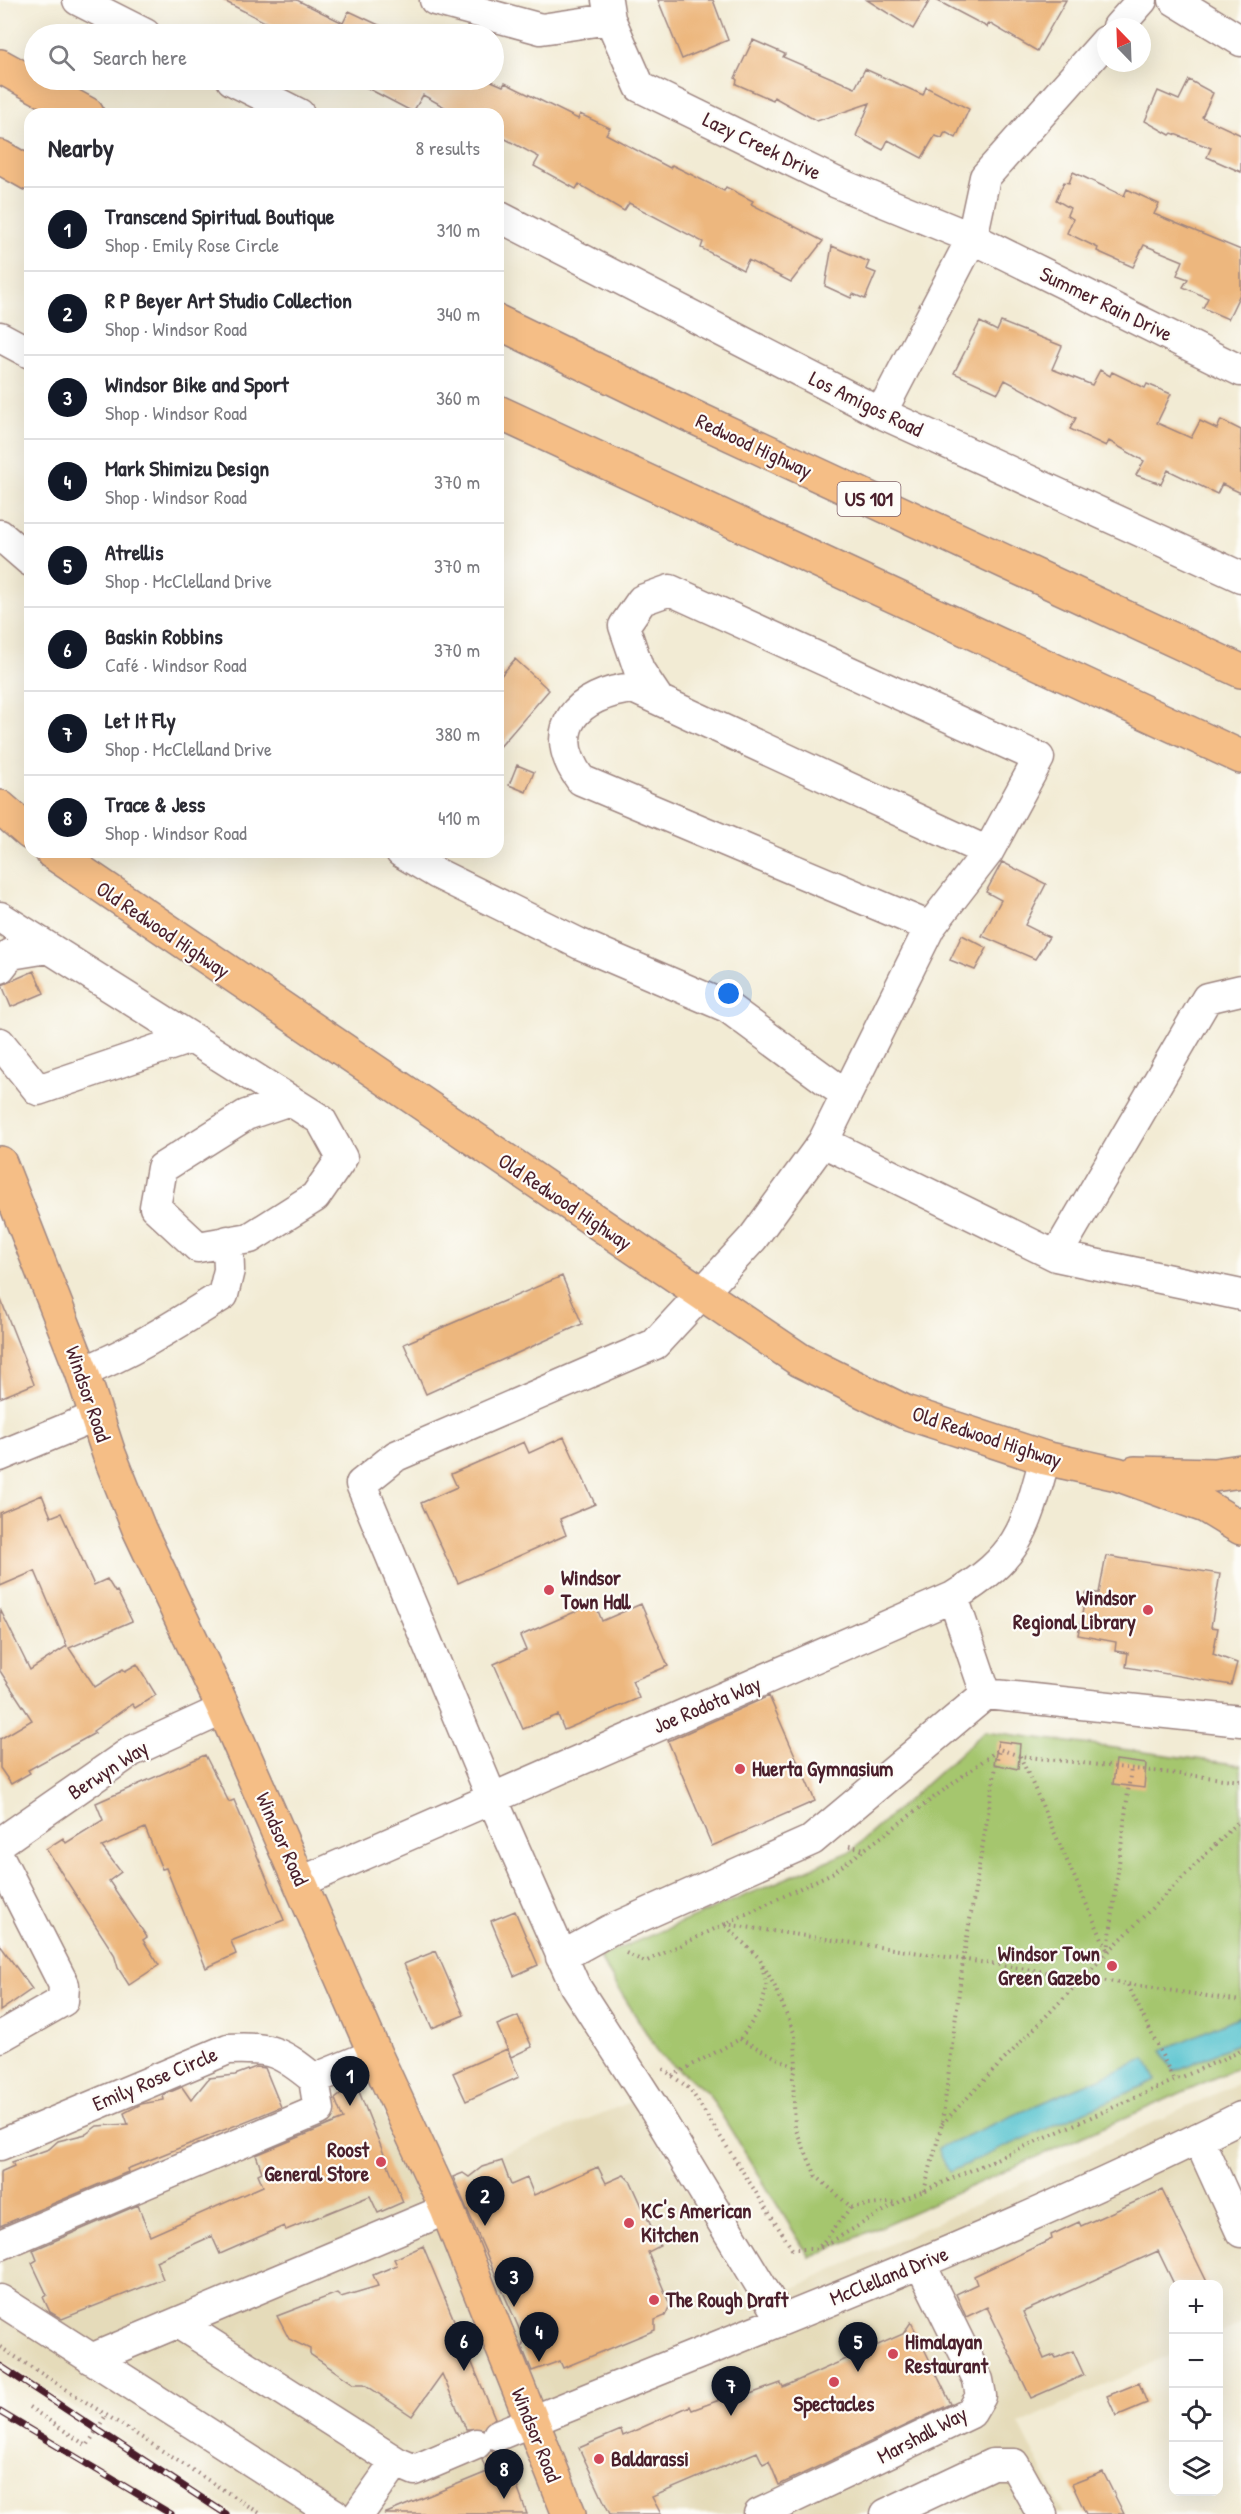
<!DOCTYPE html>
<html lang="en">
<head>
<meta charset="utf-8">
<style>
  body { margin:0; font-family:"Patrick Hand",sans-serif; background:#f7f7f7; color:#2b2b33 }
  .controls { position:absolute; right:18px; bottom:18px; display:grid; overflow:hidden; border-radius:12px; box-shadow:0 6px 24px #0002 }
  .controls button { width:54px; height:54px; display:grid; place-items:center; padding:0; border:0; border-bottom:2px solid #e1e1e2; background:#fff; color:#2b2b33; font:30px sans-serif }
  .compass { position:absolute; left:1097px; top:18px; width:54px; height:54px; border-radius:50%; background:#fff; box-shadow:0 6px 24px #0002; rotate:337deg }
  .you { position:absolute; left:729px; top:994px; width:21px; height:21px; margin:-15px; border:4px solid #fff; border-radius:50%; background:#1a73e8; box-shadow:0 0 0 9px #1a73e833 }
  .badge { display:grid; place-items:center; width:39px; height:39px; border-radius:50%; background:#111827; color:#fff; font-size:20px; font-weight:700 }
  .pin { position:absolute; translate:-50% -50px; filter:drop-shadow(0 2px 3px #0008) }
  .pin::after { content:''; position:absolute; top:32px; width:21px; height:18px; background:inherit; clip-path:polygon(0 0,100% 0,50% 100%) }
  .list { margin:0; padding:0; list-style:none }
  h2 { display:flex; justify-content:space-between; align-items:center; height:78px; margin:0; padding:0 24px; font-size:26px }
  h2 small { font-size:20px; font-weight:400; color:#7c7c81 }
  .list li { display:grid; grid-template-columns:39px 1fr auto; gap:18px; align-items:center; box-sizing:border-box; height:84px; padding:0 24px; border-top:2px solid #e1e1e2 }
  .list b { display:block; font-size:22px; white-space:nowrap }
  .list p { margin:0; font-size:20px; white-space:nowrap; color:#7c7c81 }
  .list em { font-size:20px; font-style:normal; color:#7c7c81 }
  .icon { flex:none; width:33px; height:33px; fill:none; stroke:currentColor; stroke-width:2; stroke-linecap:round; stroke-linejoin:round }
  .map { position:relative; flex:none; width:1241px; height:2514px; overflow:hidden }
  .search { position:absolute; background:#fff; box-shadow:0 6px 24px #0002; left:24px; top:24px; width:480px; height:66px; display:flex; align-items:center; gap:15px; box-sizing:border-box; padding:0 21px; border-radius:33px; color:#7c7c81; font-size:22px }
  .panel { position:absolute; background:#fff; box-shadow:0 6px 24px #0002; left:24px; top:108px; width:480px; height:750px; border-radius:18px }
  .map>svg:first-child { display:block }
  .built { fill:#e5dbba }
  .green { fill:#a5c66e; stroke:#78724c; stroke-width:1.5 }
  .water { fill:#57c3cf; stroke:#50717d; stroke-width:1.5 }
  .building { fill:#edb77e }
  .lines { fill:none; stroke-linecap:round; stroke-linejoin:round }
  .minor-casing { stroke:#9e8580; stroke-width:33 }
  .major-casing { stroke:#9e8580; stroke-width:36 }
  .highway-casing { stroke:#9e8580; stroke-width:36 }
  .path { stroke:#9e8580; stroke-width:4; stroke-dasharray:1.5 4.5; stroke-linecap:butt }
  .minor { stroke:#fff; stroke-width:30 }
  .major { stroke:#f5be86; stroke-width:33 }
  .highway { stroke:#f5be86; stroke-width:33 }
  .rail-casing { stroke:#4a1f2b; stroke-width:7 }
  .rail { stroke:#fdfcf7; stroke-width:4.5; stroke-dasharray:14; stroke-linecap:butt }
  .poi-dot { fill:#d1495b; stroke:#fdfcf7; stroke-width:2 }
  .labels { text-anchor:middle; stroke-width:4.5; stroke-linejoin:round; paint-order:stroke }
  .shield { fill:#fdfcf7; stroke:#806168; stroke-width:1.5 }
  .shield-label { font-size:20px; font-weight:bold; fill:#4a1f2b }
  .street-label { font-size:21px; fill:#4a1f2b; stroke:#fdfcf7 }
  .poi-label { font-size:21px; font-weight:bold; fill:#4a1f2b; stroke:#fdfcf7; text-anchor:start }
</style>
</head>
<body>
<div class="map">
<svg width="1241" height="2514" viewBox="0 0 1241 2514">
  <rect width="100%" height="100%" fill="#fdfcf7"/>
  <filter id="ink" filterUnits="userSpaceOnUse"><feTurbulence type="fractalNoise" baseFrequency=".0167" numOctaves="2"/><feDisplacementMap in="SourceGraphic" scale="12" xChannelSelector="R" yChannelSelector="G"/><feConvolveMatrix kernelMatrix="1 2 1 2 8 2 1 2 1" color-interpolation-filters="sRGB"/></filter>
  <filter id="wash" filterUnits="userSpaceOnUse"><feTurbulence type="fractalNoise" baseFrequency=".008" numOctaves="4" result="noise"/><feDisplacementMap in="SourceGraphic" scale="24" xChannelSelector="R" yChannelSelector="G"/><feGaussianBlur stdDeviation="1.35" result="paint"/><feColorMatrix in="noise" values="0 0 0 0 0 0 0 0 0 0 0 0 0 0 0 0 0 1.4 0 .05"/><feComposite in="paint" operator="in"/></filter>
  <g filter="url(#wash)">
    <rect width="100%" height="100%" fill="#f2ebd4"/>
    <path class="built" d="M 1241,2082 L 1241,2324 L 1219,2334 L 1218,2284 L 1174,2284 L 1173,2354 L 1019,2424 L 1064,2514 L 237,2514 L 0,2359 L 0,2244 L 374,2088 L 415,2189 L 635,2100 L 753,2307 Z"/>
    <path class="green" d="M 985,1731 L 1241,1765 L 1241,2066 L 810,2258 L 708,2093 L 660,2055 L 599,1957 L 851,1851 Z"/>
    <path class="water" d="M 1241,2016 L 1241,2042 L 1173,2072 L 1162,2050 Z
      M 1146,2058 L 1156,2080 L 949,2172 L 938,2148 Z"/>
    <g id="blocks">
      <path class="building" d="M 222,0 L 297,0 L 343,23 L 349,11 L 398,34 L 271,34 L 275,27 Z
        M 658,0 L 713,0 L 728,40 L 682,59 Z
        M 867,0 L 930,0 L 913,29 Z
        M 936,0 L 1066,0 L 1037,51 L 989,23 L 987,27 Z
        M 753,40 L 785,54 L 783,57 L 855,88 L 865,69 L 923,95 L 926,87 L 969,109 L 956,138 L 945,132 L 942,138 L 935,136 L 922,158 L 888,140 L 883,150 L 856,136 L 870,103 L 817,121 L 774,97 L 773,100 L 736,84 L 737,80 L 735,78 Z
        M 352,80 L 489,80 L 503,86 L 505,83 L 578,119 L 580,114 L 610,128 L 606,134 L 670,168 L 672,165 L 724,191 L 726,187 L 753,201 L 751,204 L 823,241 L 791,282 L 748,260 L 743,270 L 701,248 L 703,242 L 629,203 L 624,211 L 579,184 L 576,189 L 534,166 L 539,157 L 498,135 L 498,114 L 457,114 L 423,95 L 413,112 Z
        M 1189,80 L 1213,93 L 1202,117 L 1241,135 L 1241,172 L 1207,157 L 1211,148 L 1172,133 L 1170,135 L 1145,121 L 1158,91 L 1179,100 Z
        M 1073,172 L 1124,196 L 1127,189 L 1159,204 L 1154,214 L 1241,250 L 1241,292 L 1228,319 L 1203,308 L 1208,298 L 1183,287 L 1188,279 L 1177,275 L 1183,261 L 1144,245 L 1133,267 L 1097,251 L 1098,248 L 1067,233 L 1073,219 L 1067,215 L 1070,208 L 1056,200 L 1064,182 L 1069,183 Z
        M 832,246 L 869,262 L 866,269 L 876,273 L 865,299 L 853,294 L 851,298 L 825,286 Z
        M 980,322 L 997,331 L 1001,322 L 1062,346 L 1052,369 L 1092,385 L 1100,370 L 1110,376 L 1112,372 L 1145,388 L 1147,384 L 1171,394 L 1157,423 L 1191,438 L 1200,421 L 1217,429 L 1221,420 L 1241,430 L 1241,493 L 1222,484 L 1217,494 L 1168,470 L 1161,484 L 1136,475 L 1144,461 L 1109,441 L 1106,446 L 1070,429 L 1076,418 L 1005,380 L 998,393 L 954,373 Z
        M 515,659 L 549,690 L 498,749 L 498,679 Z
        M 517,765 L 534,772 L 526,792 L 509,785 Z
        M 1002,862 L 1046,884 L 1025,925 L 1049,937 L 1035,959 L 982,936 L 1001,900 L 986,892 Z
        M 962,935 L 987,948 L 975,970 L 950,960 Z
        M 34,971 L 44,993 L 11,1007 L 2,985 Z
        M 562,1276 L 582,1324 L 426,1394 L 404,1344 Z
        M 1,1300 L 34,1384 L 0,1398 L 0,1301 Z
        M 564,1437 L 595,1504 L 560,1519 L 566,1535 L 458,1583 L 421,1503 L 457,1487 L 451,1474 L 524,1442 L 529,1453 Z
        M 42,1495 L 51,1517 L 61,1513 L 94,1585 L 107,1579 L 115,1592 L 117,1591 L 132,1621 L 69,1648 L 95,1687 L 123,1669 L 125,1671 L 137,1664 L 156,1695 L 135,1708 L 132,1704 L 93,1731 L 95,1733 L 28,1770 L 30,1773 L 11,1784 L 0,1768 L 0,1739 L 32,1720 L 0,1671 L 0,1609 L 30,1670 L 67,1646 L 35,1571 L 0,1586 L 0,1513 Z
        M 1106,1556 L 1220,1574 L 1211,1627 L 1218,1628 L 1213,1654 L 1237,1663 L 1231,1685 L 1126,1667 L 1128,1653 L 1115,1651 L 1116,1642 L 1078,1635 L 1086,1593 L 1099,1593 Z
        M 595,1603 L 602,1621 L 641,1604 L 668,1666 L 632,1681 L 639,1698 L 564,1730 L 558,1715 L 523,1729 L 494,1664 L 526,1650 L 520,1636 Z
        M 769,1696 L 815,1801 L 712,1846 L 668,1741 Z
        M 998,1741 L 1020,1744 L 1018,1769 L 994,1764 Z
        M 205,1755 L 229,1802 L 234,1800 L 284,1920 L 231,1941 L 236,1954 L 206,1968 L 166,1868 L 162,1869 L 145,1828 L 102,1847 L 121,1872 L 109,1881 L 147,1937 L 143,1940 L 159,1965 L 129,1985 L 118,1968 L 114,1954 L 46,1849 L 63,1838 L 66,1843 L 103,1820 L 96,1803 Z
        M 1116,1760 L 1146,1764 L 1144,1788 L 1113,1784 Z
        M 515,1911 L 538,1965 L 514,1976 L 491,1921 Z
        M 0,1945 L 32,1989 L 0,2011 Z
        M 436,1951 L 464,2015 L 432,2028 L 404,1964 Z
        M 518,2016 L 532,2047 L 511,2057 L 497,2025 Z
        M 507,2049 L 519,2077 L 466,2101 L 453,2073 Z
        M 256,2067 L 265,2068 L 281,2107 L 127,2169 L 128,2172 L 0,2226 L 0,2172 L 14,2166 L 12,2162 L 49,2149 L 58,2141 L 86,2134 L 97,2126 L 128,2124 L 124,2113 L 141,2104 L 164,2100 L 163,2095 L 182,2087 L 191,2100 L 209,2078 L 235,2075 Z
        M 358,2089 L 403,2202 L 378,2213 L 370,2196 L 286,2230 L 284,2226 L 220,2254 L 212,2236 L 156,2261 L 163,2279 L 62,2319 L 50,2312 L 43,2297 L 47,2295 L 32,2263 L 37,2260 L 33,2250 L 138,2205 L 150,2236 L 263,2186 L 258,2174 L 262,2172 L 256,2155 L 343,2119 L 335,2099 L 344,2092 Z
        M 502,2161 L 511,2185 L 527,2178 L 534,2195 L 598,2167 L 606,2183 L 624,2175 L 631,2182 L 660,2246 L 648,2252 L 670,2305 L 665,2316 L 655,2320 L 655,2330 L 563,2368 L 560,2361 L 532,2371 L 522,2347 L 524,2340 L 453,2177 L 463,2173 L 469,2177 L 482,2167 Z
        M 1162,2190 L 1208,2284 L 1174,2284 L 1158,2251 L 1023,2312 L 1044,2359 L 1054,2355 L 1056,2358 L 1073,2351 L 1084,2375 L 1031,2398 L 987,2307 L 966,2317 L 956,2294 L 977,2284 L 974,2276 L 1052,2239 L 1051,2235 L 1079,2222 L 1081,2226 Z
        M 423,2246 L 495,2418 L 483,2429 L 466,2429 L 442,2374 L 412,2416 L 364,2384 L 354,2384 L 310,2354 L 310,2349 L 289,2339 L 277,2316 L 337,2293 L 341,2297 L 378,2286 L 373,2275 L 397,2265 L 394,2259 Z
        M 911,2322 L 951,2404 L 779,2485 L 769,2461 L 763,2464 L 757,2452 L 652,2497 L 661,2514 L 610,2514 L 579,2448 L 621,2430 L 623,2436 L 690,2406 L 692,2410 L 736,2394 L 739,2398 L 781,2383 L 783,2387 L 903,2334 Z
        M 1139,2383 L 1147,2403 L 1116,2416 L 1107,2396 Z
        M 491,2450 L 504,2451 L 527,2514 L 384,2514 L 487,2472 L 482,2460 Z
        M 1103,2472 L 1124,2514 L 1086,2514 L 1072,2484 Z"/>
    </g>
  </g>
  <g filter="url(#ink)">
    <use href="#blocks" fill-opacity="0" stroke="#9e8580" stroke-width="1.5"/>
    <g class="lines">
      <defs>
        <path id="minor" d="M 78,0 L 145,34
          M 435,0 L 541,29 L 610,19
          M 607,0 L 610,19 L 640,87 L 835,182 L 972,238 L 985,177 L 1106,41
          M 1174,0 L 1241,41
          M 1118,27 L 1142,0
          M 232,80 L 299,114
          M 498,216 L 881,413 L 1241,577
          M 0,337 L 30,353
          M 881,413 L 972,238 L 1241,371
          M 0,535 L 30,561
          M 659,700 L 639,670 L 624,626 L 642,600 L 670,590 L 1039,758 L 988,852 L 930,927 L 823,1142
          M 401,852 L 438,874 L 580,944 L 727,1007 L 834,1086 L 849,1090
          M 0,917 L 321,1120 L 342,1158 L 315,1197 L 250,1238 L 198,1247 L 155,1207 L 162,1168 L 246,1115 L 290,1100
          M 930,927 L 581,780 C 543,729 578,694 633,688 L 988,852
          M 0,968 L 11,954 L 48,948
          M 0,1043 L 38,1090 L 191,1038
          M 1056,1256 L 1207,998 L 1241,990
          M 82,1372 C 132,1353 178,1323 223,1295 L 229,1270 L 228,1241
          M 0,1456 L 97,1416
          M 953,1597 L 986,1694 L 1241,1721
          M 0,1843 L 132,1751 L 224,1709
          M 0,1859 L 64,1985 L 63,2001 L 0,2037
          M 301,1882 L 953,1597 C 1020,1556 1025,1531 1045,1458
          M 561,1957 L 610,1930 L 812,1840 L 986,1694
          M 1198,2138 L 1241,2232
          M 0,2145 L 228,2049 C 272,2047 281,2052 314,2079 L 375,2054
          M 0,2245 L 319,2110 L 314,2079
          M 0,2300 L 334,2514
          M 781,2319 L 651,2104 L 575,1986 L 492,1798 L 361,1484 L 396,1456 L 655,1344 L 753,1238 L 823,1142 L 1056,1256 L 1241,1295
          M 178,2323 L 396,2462 L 359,2514
          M 91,2359 L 447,2209
          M 498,2435 C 747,2333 1000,2238 1241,2117
          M 396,2462 L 415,2470 L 476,2444
          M 759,2514 L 971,2413 L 981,2396 L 978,2380 L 921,2265
          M 886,2514 L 992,2464 L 1014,2464 L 1042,2514"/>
        <path id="major" d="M 0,807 L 30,833
          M 52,852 L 800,1360 L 905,1412 L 1045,1458 L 1117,1474 L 1205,1506 L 1241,1528
          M 0,1163 L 82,1372 L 109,1454 L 139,1529 L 224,1709 L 375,2054 L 447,2209 L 569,2514
          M 1135,1473 L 1214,1475 L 1241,1471"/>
        <path id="highway" d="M 0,66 L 87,114
          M 0,157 L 30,174
          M 498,322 L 687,414 L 1241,671
          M 498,412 L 1241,757"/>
      </defs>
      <use href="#minor" class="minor-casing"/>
      <use href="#major" class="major-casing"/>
      <use href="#highway" class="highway-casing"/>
      <path class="path" d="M 1020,1756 L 1108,1952
        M 849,1846 L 865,1849
        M 725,1924 L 1241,2001
        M 726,1926 L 760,1959 L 775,1987 L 795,2035 L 796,2068 L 793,2078 L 795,2128 L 816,2176 L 851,2207 L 897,2202
        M 1108,1951 L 1131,1768
        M 626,1953 L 645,1962 L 834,1872 L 999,1749 L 1020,1756 L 1241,1781
        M 1128,1985 L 1174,2080
        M 740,2039 L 796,2068
        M 663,2069 L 690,2089 L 792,2249 L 818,2249 L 901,2201 L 1241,2051
        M 672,2076 L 740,2039 L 759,2012 L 767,1988 L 762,1966
        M 942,2124 L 1108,1952 L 1241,1819
        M 924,2191 L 942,2124 L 963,1961 L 999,1749
        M 820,2246 L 851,2207
        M 0,2347 L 261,2514
        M 29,2407 L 87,2446 L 106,2415"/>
      <use href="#minor" class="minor"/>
      <use href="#major" class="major"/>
      <use href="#highway" class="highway"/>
      <defs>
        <path id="rail" d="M 0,2366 L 226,2514
          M 0,2412 L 171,2514"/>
      </defs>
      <use href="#rail" class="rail-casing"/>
      <use href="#rail" class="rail"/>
    </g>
  </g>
  <g class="poi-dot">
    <circle cx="549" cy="1590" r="6"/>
    <circle cx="1148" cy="1610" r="6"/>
    <circle cx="740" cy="1769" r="6"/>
    <circle cx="1112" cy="1966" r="6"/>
    <circle cx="381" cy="2162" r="6"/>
    <circle cx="629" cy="2223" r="6"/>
    <circle cx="654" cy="2300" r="6"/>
    <circle cx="893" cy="2354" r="6"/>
    <circle cx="834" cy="2382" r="6"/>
    <circle cx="599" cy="2459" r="6"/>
  </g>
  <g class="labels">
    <rect class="shield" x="837.5" y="482" width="63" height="34" rx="4.5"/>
    <g class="shield-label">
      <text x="869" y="506">US 101</text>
    </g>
    <g class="street-label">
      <text transform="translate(762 146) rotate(26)" y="7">Lazy Creek Drive</text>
      <text transform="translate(1106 304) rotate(26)" y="7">Summer Rain Drive</text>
      <text transform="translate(866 404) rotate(26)" y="7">Los Amigos Road</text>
      <text transform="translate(754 446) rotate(25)" y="7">Redwood Highway</text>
      <text transform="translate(163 930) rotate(34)" y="7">Old Redwood Highway</text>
      <text transform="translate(565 1202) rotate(34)" y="7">Old Redwood Highway</text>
      <text transform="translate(88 1394) rotate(71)" y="7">Windsor Road</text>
      <text transform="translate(987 1437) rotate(18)" y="7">Old Redwood Highway</text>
      <text transform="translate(707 1705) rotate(-23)" y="7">Joe Rodota Way</text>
      <text transform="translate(108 1770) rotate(-33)" y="7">Berwyn Way</text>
      <text transform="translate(282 1839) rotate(66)" y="7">Windsor Road</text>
      <text transform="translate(155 2079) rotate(-23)" y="7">Emily Rose Circle</text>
      <text transform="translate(889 2276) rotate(-22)" y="7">McClelland Drive</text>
      <text transform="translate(536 2435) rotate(68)" y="7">Windsor Road</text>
      <text transform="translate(922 2435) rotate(-28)" y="7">Marshall Way</text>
    </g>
    <g class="poi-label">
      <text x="561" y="1585">Windsor<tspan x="561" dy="24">Town Hall</tspan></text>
      <text x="1136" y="1605" text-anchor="end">Windsor<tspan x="1136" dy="24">Regional Library</tspan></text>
      <text x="752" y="1776">Huerta Gymnasium</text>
      <text x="1100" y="1961" text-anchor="end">Windsor Town<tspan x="1100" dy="24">Green Gazebo</tspan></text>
      <text x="369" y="2157" text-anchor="end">Roost<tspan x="369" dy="24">General Store</tspan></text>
      <text x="641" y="2218">KC's American<tspan x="641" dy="24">Kitchen</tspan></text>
      <text x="666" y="2307">The Rough Draft</text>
      <text x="905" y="2349">Himalayan<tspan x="905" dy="24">Restaurant</tspan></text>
      <text x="834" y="2411" text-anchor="middle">Spectacles</text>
      <text x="611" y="2466">Baldarassi</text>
    </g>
  </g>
</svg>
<div class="controls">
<button>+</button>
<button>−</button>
<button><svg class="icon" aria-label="locate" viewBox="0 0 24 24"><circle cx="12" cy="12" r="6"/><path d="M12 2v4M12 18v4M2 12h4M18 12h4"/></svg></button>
<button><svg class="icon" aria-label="layers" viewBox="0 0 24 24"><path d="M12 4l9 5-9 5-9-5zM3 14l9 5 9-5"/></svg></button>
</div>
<svg class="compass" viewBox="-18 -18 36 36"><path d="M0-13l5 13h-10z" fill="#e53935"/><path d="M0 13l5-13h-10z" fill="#7c7c81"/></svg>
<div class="you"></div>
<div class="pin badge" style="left:350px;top:2106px">1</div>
<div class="pin badge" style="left:485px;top:2226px">2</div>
<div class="pin badge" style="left:514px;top:2307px">3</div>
<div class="pin badge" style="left:539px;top:2362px">4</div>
<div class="pin badge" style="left:858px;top:2372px">5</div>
<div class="pin badge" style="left:464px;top:2371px">6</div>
<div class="pin badge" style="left:731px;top:2416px">7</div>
<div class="pin badge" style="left:504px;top:2499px">8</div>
<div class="search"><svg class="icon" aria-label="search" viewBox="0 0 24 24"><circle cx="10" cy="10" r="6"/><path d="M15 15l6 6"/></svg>Search here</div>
<section class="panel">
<h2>Nearby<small>8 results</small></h2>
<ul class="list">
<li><span class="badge">1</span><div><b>Transcend Spiritual Boutique</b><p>Shop · Emily Rose Circle</p></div><em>310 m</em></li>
<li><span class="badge">2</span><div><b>R P Beyer Art Studio Collection</b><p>Shop · Windsor Road</p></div><em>340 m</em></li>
<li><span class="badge">3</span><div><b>Windsor Bike and Sport</b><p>Shop · Windsor Road</p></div><em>360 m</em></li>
<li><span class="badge">4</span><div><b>Mark Shimizu Design</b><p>Shop · Windsor Road</p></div><em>370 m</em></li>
<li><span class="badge">5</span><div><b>Atrellis</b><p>Shop · McClelland Drive</p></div><em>370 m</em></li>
<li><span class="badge">6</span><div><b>Baskin Robbins</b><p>Café · Windsor Road</p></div><em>370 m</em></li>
<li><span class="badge">7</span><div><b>Let It Fly</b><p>Shop · McClelland Drive</p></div><em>380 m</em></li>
<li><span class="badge">8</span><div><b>Trace &amp; Jess</b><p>Shop · Windsor Road</p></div><em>410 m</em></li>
</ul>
</section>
</div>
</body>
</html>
